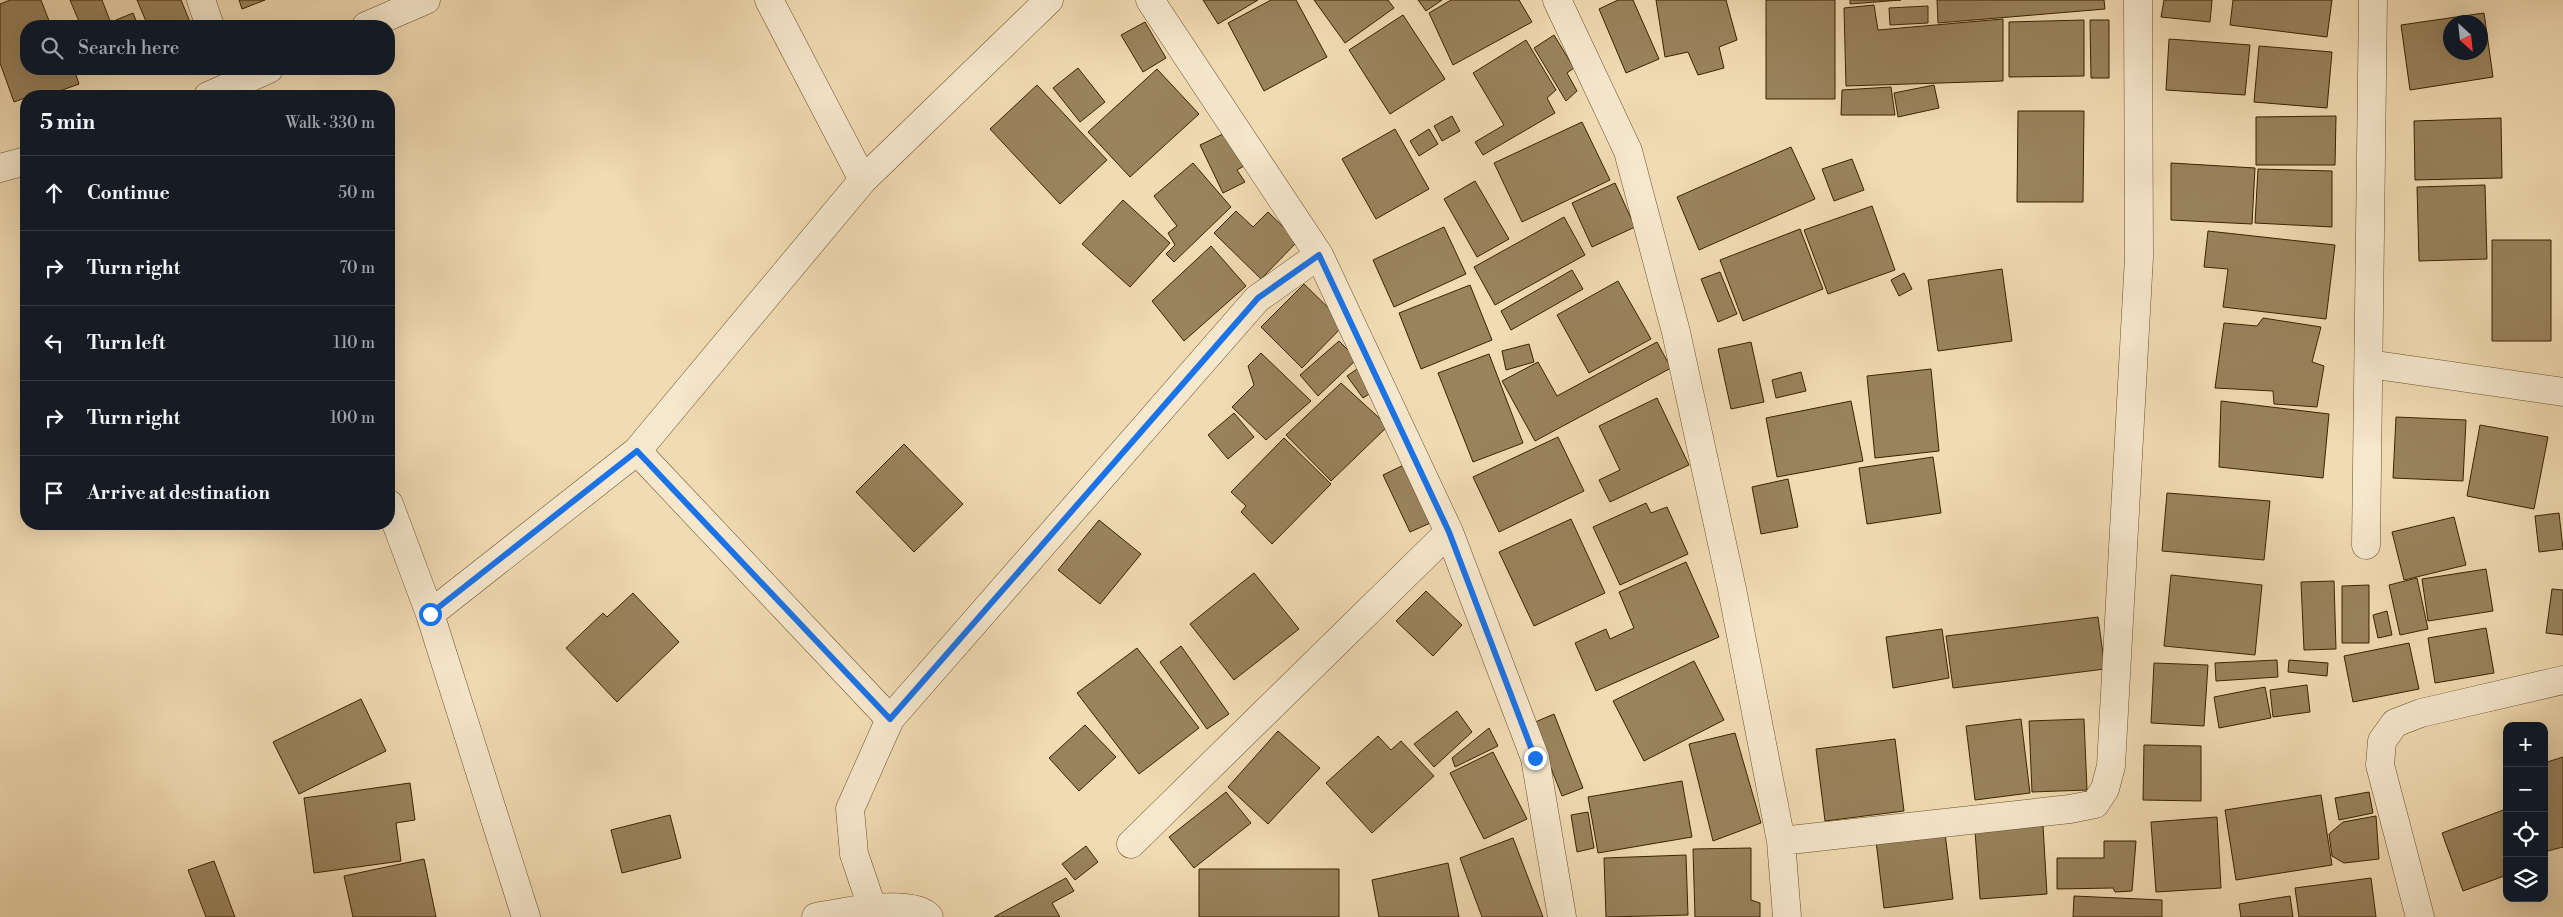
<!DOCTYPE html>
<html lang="en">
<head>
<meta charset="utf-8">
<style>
  body { margin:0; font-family:"Libre Bodoni",serif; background:#242831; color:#f1f3f6 }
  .controls { position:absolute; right:15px; bottom:15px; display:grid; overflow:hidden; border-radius:10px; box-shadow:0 5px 20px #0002 }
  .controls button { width:45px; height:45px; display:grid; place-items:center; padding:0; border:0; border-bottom:1px solid #363941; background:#171b24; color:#f1f3f6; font:25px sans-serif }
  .compass { position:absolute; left:2443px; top:15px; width:45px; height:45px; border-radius:50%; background:#171b24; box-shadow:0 5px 20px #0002; rotate:153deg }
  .stop { position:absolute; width:15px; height:15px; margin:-11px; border:4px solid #1a73e8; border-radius:50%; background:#fff }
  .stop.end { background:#1a73e8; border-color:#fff; box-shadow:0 1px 5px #0008 }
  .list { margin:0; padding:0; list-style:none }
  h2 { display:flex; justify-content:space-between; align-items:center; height:65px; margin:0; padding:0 20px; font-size:21px }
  h2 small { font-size:16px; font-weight:400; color:#9ea1a6 }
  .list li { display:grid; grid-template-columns:32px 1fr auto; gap:15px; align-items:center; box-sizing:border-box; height:75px; padding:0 20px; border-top:1px solid #363941 }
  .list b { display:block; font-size:19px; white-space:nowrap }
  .list em { font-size:16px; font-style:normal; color:#9ea1a6 }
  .icon { flex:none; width:28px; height:28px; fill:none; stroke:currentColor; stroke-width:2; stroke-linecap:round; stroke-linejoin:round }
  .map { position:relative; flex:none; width:2563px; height:917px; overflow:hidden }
  .search { position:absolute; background:#171b24; box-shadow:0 5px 20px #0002; left:20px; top:20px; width:375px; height:55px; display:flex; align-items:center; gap:12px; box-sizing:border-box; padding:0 18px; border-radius:20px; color:#9ea1a6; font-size:19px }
  .panel { position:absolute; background:#171b24; box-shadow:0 5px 20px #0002; left:20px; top:90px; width:375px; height:440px; border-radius:20px }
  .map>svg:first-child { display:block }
  .building { fill:#99835d; stroke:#392300; fill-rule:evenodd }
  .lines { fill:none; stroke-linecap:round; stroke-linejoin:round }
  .street-casing { stroke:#67512c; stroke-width:29 }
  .street { stroke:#f6e8cd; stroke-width:28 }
  .route { stroke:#1a73e8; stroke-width:6 }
</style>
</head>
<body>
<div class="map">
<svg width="2563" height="917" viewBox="0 0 2563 917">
  <rect width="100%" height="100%" fill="#f1dbb2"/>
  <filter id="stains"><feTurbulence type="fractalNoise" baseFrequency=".004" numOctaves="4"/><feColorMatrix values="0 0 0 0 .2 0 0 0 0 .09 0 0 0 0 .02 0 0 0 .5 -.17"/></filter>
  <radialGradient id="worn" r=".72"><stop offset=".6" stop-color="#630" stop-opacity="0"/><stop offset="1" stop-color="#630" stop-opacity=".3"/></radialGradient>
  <path class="building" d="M 10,0 L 41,0 L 51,26 L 26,26 L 26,69 L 74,69 L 79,84 L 46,96 L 26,96 L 26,104 L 25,98 L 14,102 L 0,63 L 0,4 Z
    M 70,0 L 102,0 L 112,26 L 81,26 Z
    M 137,0 L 181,0 L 190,22 L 179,26 L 148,26 Z
    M 239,0 L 265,0 L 242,9 Z
    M 1203,0 L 1258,0 L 1218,24 Z
    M 1271,0 L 1296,0 L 1327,57 L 1264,91 L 1228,23 Z
    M 1314,0 L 1388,0 L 1394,8 L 1345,43 Z
    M 1418,0 L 1442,0 L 1426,11 Z
    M 1451,0 L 1519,0 L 1532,22 L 1453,65 L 1429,13 Z
    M 1618,0 L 1633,0 L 1659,59 L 1626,73 L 1599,9 Z
    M 1656,0 L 1726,0 L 1737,40 L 1719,47 L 1724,68 L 1698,75 L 1688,52 L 1665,57 Z
    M 1766,0 L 1835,0 L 1835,99 L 1766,99 Z
    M 1850,0 L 1901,0 L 1850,4 Z
    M 1937,0 L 2104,0 L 2105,9 L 1938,23 Z
    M 2164,0 L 2212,0 L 2210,22 L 2161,17 Z
    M 2233,0 L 2332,0 L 2327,37 L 2230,25 Z
    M 1874,5 L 1878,30 L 2003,19 L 2003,81 L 1846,86 L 1844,8 Z
    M 1928,6 L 1928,23 L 1890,25 L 1889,8 Z
    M 133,13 L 138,26 L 118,26 L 116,20 Z
    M 2484,13 L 2493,77 L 2410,90 L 2401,25 ZM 2450,22 L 2480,22 L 2480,52 L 2450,52 Z
    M 1403,15 L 1445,79 L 1390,114 L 1349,50 Z
    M 2084,20 L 2084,76 L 2009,77 L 2009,22 Z
    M 2090,20 L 2109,20 L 2109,78 L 2091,78 Z
    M 1145,22 L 1166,58 L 1143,72 L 1121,35 Z
    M 1554,35 L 1574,68 L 1567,73 L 1577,91 L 1566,101 L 1534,48 Z
    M 2169,39 L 2250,45 L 2245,95 L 2166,90 Z
    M 1526,40 L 1556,90 L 1547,98 L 1555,113 L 1483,155 L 1475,142 L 1504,125 L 1473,73 Z
    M 2259,46 L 2332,52 L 2327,108 L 2254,102 Z
    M 1078,68 L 1105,102 L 1080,122 L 1053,88 Z
    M 1157,69 L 1199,114 L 1130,177 L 1088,132 Z
    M 1037,85 L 1107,160 L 1060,204 L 990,129 Z
    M 1934,85 L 1939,108 L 1898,117 L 1894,93 Z
    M 1891,87 L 1895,115 L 1841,115 L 1842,90 Z
    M 2018,111 L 2084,111 L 2083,202 L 2017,202 Z
    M 1452,116 L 1460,131 L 1442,141 L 1434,126 Z
    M 2336,116 L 2335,165 L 2256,165 L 2256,117 Z
    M 2501,118 L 2502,178 L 2415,180 L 2414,121 Z
    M 1582,122 L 1610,180 L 1522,222 L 1494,163 Z
    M 1395,129 L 1429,189 L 1376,219 L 1342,159 Z
    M 1429,129 L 1438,144 L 1419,156 L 1410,141 Z
    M 1225,133 L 1244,166 L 1237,170 L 1245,182 L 1223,193 L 1200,145 Z
    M 1791,147 L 1815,199 L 1699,250 L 1677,197 Z
    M 1852,159 L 1864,190 L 1834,201 L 1822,169 Z
    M 1193,163 L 1231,207 L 1174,262 L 1166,254 L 1175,245 L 1168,233 L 1177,226 L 1154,196 Z
    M 2171,163 L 2255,168 L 2252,224 L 2171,220 Z
    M 2258,169 L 2332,171 L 2332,227 L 2255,223 Z
    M 1475,181 L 1509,239 L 1477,257 L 1444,199 Z
    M 1615,183 L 1635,227 L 1592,247 L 1572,203 Z
    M 2485,185 L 2487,259 L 2419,261 L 2417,187 Z
    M 1123,200 L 1170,243 L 1130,287 L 1082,244 Z
    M 1872,206 L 1895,270 L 1828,294 L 1804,230 Z
    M 1236,211 L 1253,227 L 1268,212 L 1298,241 L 1261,279 L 1214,233 Z
    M 1564,217 L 1585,255 L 1495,305 L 1474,267 Z
    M 1444,227 L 1466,274 L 1394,307 L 1373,260 Z
    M 1800,229 L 1823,289 L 1743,321 L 1720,260 Z
    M 2208,231 L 2335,245 L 2326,319 L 2223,307 L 2228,269 L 2204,267 Z
    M 2492,240 L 2551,240 L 2551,341 L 2492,341 Z
    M 1211,246 L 1246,286 L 1184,341 L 1152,301 Z
    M 2002,269 L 2012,341 L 1938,351 L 1928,280 Z
    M 1572,270 L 1583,289 L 1511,330 L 1501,311 Z
    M 1720,272 L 1737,314 L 1718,322 L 1701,279 Z
    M 1904,273 L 1912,289 L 1899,296 L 1891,280 Z
    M 1618,281 L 1651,339 L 1589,373 L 1557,315 Z
    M 1304,284 L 1345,324 L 1302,368 L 1261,327 Z
    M 1470,285 L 1492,340 L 1421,369 L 1399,313 Z
    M 2263,318 L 2321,327 L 2312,362 L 2324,366 L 2317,407 L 2274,404 L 2273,391 L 2215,388 L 2224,323 L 2257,326 Z
    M 1339,341 L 1357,359 L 1318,396 L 1300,375 Z
    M 1657,342 L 1671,368 L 1535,441 L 1502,381 L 1538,362 L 1557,396 Z
    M 1751,342 L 1764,402 L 1731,409 L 1718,349 Z
    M 1529,344 L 1534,362 L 1506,370 L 1502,351 Z
    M 1261,353 L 1311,401 L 1266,440 L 1232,407 L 1254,385 L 1248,366 Z
    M 1489,354 L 1523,443 L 1473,462 L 1438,373 Z
    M 1364,364 L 1380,387 L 1363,398 L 1347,376 Z
    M 1931,369 L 1939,451 L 1875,458 L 1867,376 Z
    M 1801,372 L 1806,391 L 1776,398 L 1772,380 Z
    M 1341,383 L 1388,426 L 1331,481 L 1286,435 Z
    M 1657,398 L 1689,465 L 1610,502 L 1599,480 L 1620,470 L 1599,426 Z
    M 1851,401 L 1863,461 L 1777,477 L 1766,418 Z
    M 2221,401 L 2329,414 L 2323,478 L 2219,467 Z
    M 1234,413 L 1254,437 L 1228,459 L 1208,435 Z
    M 2396,417 L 2466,420 L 2463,481 L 2393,478 Z
    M 2480,425 L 2548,437 L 2534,509 L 2467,496 Z
    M 1558,437 L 1584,491 L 1499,532 L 1473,477 Z
    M 1284,438 L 1331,484 L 1272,544 L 1241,512 L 1246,506 L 1231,492 Z
    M 904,444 L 963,504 L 914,552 L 856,492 Z
    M 1933,457 L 1941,513 L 1867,524 L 1859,468 Z
    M 1410,462 L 1437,520 L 1410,532 L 1383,475 Z
    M 1788,479 L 1798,527 L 1761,534 L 1752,487 Z
    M 2167,493 L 2270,501 L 2264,560 L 2162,551 Z
    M 1646,503 L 1651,513 L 1667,507 L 1688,554 L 1620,585 L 1593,527 Z
    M 2559,513 L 2563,549 L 2539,552 L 2535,516 Z
    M 2454,517 L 2466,565 L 2404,580 L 2392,532 Z
    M 1571,519 L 1605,593 L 1534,626 L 1499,552 Z
    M 1099,520 L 1141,554 L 1100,604 L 1058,570 Z
    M 1686,562 L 1719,637 L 1596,691 L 1575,643 L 1606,629 L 1610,639 L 1634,628 L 1619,592 Z
    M 2486,569 L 2493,611 L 2428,621 L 2422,579 Z
    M 1254,573 L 1299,629 L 1234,680 L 1190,624 Z
    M 2171,575 L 2262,585 L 2255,655 L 2164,646 Z
    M 2417,578 L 2428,629 L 2400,635 L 2389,585 Z
    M 2334,581 L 2336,649 L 2304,650 L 2301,582 Z
    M 2369,585 L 2369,643 L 2342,643 L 2342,586 Z
    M 2552,589 L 2563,590 L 2563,635 L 2546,633 Z
    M 1426,591 L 1462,625 L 1433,656 L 1396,621 Z
    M 633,593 L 679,642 L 617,702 L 566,648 L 603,613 L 607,617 Z
    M 2387,611 L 2392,635 L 2378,638 L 2373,615 Z
    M 2098,617 L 2105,669 L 1953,688 L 1946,636 Z
    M 2486,628 L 2494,673 L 2435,683 L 2428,638 Z
    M 1942,629 L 1949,678 L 1893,688 L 1886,637 Z
    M 2409,643 L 2419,689 L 2353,702 L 2344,656 Z
    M 1181,646 L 1229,714 L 1207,729 L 1160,662 Z
    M 1137,648 L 1199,728 L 1139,774 L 1077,693 Z
    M 2277,660 L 2278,677 L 2216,681 L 2215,663 Z
    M 2289,660 L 2328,663 L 2327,676 L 2288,672 Z
    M 1694,661 L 1724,720 L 1644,761 L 1613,701 Z
    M 2154,663 L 2208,665 L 2204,726 L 2151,723 Z
    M 2307,685 L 2310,712 L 2273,717 L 2270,690 Z
    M 2265,687 L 2271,718 L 2219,728 L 2214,697 Z
    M 361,699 L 386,751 L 299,794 L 273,742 Z
    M 1457,711 L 1472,732 L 1434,767 L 1414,744 Z
    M 1554,714 L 1583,788 L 1562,796 L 1533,723 Z
    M 2021,719 L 2030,793 L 1975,800 L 1966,726 Z
    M 2084,719 L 2087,790 L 2032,792 L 2029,721 Z
    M 1085,725 L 1116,757 L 1079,791 L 1049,758 Z
    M 1489,728 L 1498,746 L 1455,767 L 1452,758 Z
    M 1278,731 L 1320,768 L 1268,824 L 1228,787 Z
    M 1735,733 L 1761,823 L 1713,841 L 1689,744 Z
    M 1378,736 L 1391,750 L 1401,741 L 1434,776 L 1372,833 L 1326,783 Z
    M 1895,739 L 1904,811 L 1825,821 L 1816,749 Z
    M 2144,745 L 2201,746 L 2201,801 L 2143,800 Z
    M 1493,752 L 1527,819 L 1484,839 L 1450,773 Z
    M 2563,757 L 2563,847 L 2544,852 L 2544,763 Z
    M 1682,781 L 1692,837 L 1598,853 L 1588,797 Z
    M 410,783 L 415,820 L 396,823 L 401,861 L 314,873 L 304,798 Z
    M 1226,792 L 1251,823 L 1194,868 L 1169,837 Z
    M 2369,792 L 2373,813 L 2339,820 L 2335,798 Z
    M 2321,795 L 2332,865 L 2236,880 L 2225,810 Z
    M 2506,809 L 2507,875 L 2463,891 L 2442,833 Z
    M 1588,812 L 1594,848 L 1577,852 L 1571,815 Z
    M 670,815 L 681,858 L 622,873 L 611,830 Z
    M 2376,816 L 2379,859 L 2344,863 L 2332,856 L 2329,834 L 2343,822 Z
    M 2217,817 L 2221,888 L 2156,892 L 2151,822 Z
    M 2043,826 L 2047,894 L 1980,899 L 1975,831 Z
    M 1945,833 L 1953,899 L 1884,908 L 1876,841 Z
    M 1513,838 L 1543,917 L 1482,917 L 1460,858 Z
    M 2104,841 L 2136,841 L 2132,891 L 2115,892 L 2113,888 L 2057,889 L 2057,858 L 2104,858 Z
    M 1086,846 L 1098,862 L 1075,880 L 1062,864 Z
    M 1751,848 L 1751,900 L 1760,903 L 1760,917 L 1695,917 L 1693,849 Z
    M 1686,855 L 1688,915 L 1606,917 L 1604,858 Z
    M 424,859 L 436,917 L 353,917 L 344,876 Z
    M 214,861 L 235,917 L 206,917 L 188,870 Z
    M 1448,863 L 1459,917 L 1379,917 L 1372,880 Z
    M 1199,869 L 1339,869 L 1339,917 L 1199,917 Z
    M 1066,878 L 1074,891 L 1052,903 L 1060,917 L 994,917 Z
    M 2371,878 L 2376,917 L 2299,917 L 2295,888 Z
    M 2074,896 L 2162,900 L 2162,917 L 2073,917 Z
    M 2290,896 L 2293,917 L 2241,917 L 2239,904 Z"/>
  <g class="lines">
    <defs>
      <path id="street" d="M 201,0 L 210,26
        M 769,0 L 863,180
        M 1150,0 L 1319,255 L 1449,532 L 1535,758 L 1562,917
        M 1557,0 L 1628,151 L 1676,332 L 1732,589 L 1781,841 L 1787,917
        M 366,26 L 426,0
        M 208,96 L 269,69
        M 0,168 L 26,161
        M 2369,364 L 2563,392
        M 637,451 L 890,719
        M 389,504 L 430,614 L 526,917
        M 2366,545 L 2373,0
        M 430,614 L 637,451 L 863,180 L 1049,0
        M 1781,841 L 2070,809 L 2095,804 L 2105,789 L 2111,766 L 2139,257 L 2138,0
        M 1131,844 L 1449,532
        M 872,907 L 854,854 L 850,809 L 890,719 L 1257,299 L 1319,255
        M 816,917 C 839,913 913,897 929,917
        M 2420,917 L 2380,765 L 2382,741 L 2395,723 L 2421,713 L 2563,680"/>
    </defs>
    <use href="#street" class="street-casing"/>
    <use href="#street" class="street"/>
  </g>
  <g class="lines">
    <path class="route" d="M 430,614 L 637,451 L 890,719 L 1258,298 L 1319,255 L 1449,532 L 1535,758"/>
  </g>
  <rect width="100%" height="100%" filter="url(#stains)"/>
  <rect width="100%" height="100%" fill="url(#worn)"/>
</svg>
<div class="controls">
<button>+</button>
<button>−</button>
<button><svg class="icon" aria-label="locate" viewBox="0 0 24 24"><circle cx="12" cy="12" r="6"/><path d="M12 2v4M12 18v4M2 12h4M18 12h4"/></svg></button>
<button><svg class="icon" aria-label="layers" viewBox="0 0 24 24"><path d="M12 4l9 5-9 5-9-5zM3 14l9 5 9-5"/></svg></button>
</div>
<svg class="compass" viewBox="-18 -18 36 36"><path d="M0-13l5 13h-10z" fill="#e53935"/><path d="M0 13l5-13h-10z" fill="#9ea1a6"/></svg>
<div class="stop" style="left:430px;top:614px"></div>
<div class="stop end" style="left:1535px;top:758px"></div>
<div class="search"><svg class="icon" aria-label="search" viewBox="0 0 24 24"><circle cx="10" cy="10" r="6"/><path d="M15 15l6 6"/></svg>Search here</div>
<section class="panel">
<h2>5 min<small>Walk · 330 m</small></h2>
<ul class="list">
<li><svg class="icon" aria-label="ahead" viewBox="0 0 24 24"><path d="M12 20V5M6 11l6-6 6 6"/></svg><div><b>Continue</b></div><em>50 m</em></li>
<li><svg class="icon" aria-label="right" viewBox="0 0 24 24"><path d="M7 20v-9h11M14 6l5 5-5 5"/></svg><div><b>Turn right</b></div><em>70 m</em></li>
<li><svg class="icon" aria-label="left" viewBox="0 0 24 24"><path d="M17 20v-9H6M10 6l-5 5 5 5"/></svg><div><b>Turn left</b></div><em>110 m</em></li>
<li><svg class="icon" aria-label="right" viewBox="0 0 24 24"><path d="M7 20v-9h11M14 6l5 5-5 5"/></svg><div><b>Turn right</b></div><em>100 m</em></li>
<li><svg class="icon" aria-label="arrive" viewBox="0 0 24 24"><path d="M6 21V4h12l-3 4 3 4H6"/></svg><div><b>Arrive at destination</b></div></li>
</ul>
</section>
</div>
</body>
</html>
